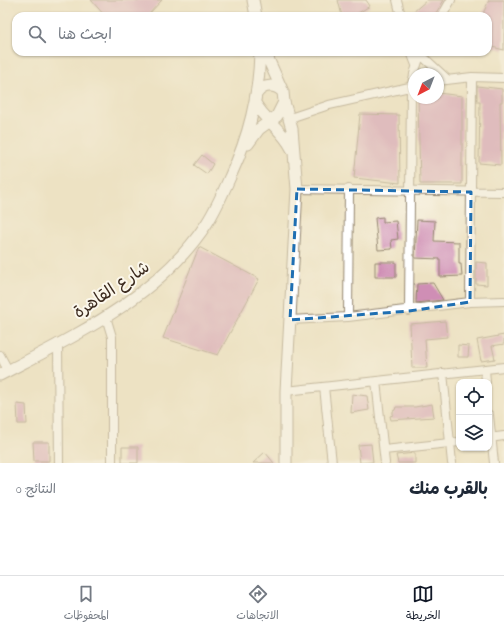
<!DOCTYPE html>
<html lang="ar">
<head>
<meta charset="utf-8">
<style>
  body { margin:0; font-family:"Indie Flower","Playpen Sans Arabic",sans-serif; background:#f2f2f3; color:#1f2937; direction:rtl }
  .controls { position:absolute; right:12px; bottom:12px; display:grid; overflow:hidden; border-radius:8px; box-shadow:0 1px 3px #0004 }
  .controls button { width:36px; height:36px; display:grid; place-items:center; padding:0; border:0; border-bottom:1px solid #e0e1e3; background:#fff; color:#1f2937; font:20px sans-serif }
  .compass { position:absolute; left:408px; top:68px; width:36px; height:36px; border-radius:50%; background:#fff; box-shadow:0 1px 3px #0004; rotate:222deg }
  .list { margin:0; padding:0; list-style:none }
  h2 { display:flex; justify-content:space-between; align-items:center; height:52px; margin:0; padding:0 16px; font-size:17px }
  h2 small { font-size:13px; font-weight:400; color:#747a83 }
  .icon { flex:none; width:22px; height:22px; fill:none; stroke:currentColor; stroke-width:2; stroke-linecap:round; stroke-linejoin:round }
  .map { position:relative; flex:none; width:504px; height:463px; overflow:hidden; direction:ltr }
  .search { position:absolute; background:#fff; box-shadow:0 1px 3px #0004; left:12px; right:12px; top:12px; height:44px; display:flex; align-items:center; gap:10px; box-sizing:border-box; padding:0 14px; border-radius:12px; color:#747a83; font-size:15px }
  .sheet { height:112px; background:#fff }
  nav { display:flex; justify-content:space-around; align-items:center; box-sizing:border-box; height:56px; border-top:1px solid #e0e1e3; background:#fff; font-size:11px; color:#747a83 }
  nav a { display:grid; justify-items:center; gap:2px }
  nav .on { color:#111827 }
  .map>svg:first-child { display:block }
  .building { fill:#cf8eb5 }
  .lines { fill:none; stroke-linecap:round; stroke-linejoin:round }
  .street-casing { stroke:#948670; stroke-width:10 }
  .secondary-casing { stroke:#948670; stroke-width:13 }
  .street { stroke:#fff; stroke-width:8 }
  .secondary { stroke:#fff; stroke-width:11 }
  .marked { fill:none; stroke:#1f6fb2; stroke-width:3; stroke-dasharray:8 5; stroke-linejoin:round }
  .labels { text-anchor:middle; stroke-width:4; stroke-linejoin:round; paint-order:stroke }
  .street-label { font-size:17px; fill:#3b2a1e; stroke:#fbf7ec }
</style>
</head>
<body>
<div class="map">
<svg width="504" height="463" viewBox="0 0 504 463">
  <rect width="100%" height="100%" fill="#fbf7ec"/>
  <filter id="ink" filterUnits="userSpaceOnUse"><feTurbulence type="fractalNoise" baseFrequency=".025" numOctaves="2"/><feDisplacementMap in="SourceGraphic" scale="8" xChannelSelector="R" yChannelSelector="G"/><feConvolveMatrix kernelMatrix="1 2 1 2 8 2 1 2 1" color-interpolation-filters="sRGB"/></filter>
  <filter id="wash" filterUnits="userSpaceOnUse"><feTurbulence type="fractalNoise" baseFrequency=".012" numOctaves="4" result="noise"/><feDisplacementMap in="SourceGraphic" scale="16" xChannelSelector="R" yChannelSelector="G"/><feGaussianBlur stdDeviation="0.9" result="paint"/><feColorMatrix in="noise" values="0 0 0 0 0 0 0 0 0 0 0 0 0 0 0 0 0 1.4 0 .05"/><feComposite in="paint" operator="in"/></filter>
  <g filter="url(#wash)">
    <rect width="100%" height="100%" fill="#ede2c3"/>
    <g id="blocks">
      <path class="building" d="M 91,0 L 162,0 L 147,16 L 105,16 Z
        M 338,0 L 366,0 L 370,6 L 353,16 L 342,16 Z
        M 427,0 L 444,0 L 434,16 L 416,16 L 412,13 Z
        M 489,0 L 504,0 L 504,50 L 488,46 L 488,16 L 482,16 Z
        M 477,86 L 502,89 L 502,102 L 500,102 L 501,165 L 479,163 L 480,102 L 477,102 Z
        M 438,93 L 462,96 L 462,184 L 420,184 L 418,98 L 438,98 Z
        M 360,114 L 399,115 L 400,183 L 354,178 Z
        M 202,155 L 213,164 L 207,174 L 194,165 Z
        M 383,217 L 383,222 L 396,221 L 398,239 L 391,240 L 392,249 L 378,250 L 375,218 Z
        M 417,220 L 435,221 L 434,241 L 459,242 L 459,264 L 461,264 L 462,276 L 440,277 L 440,259 L 415,258 Z
        M 199,247 L 259,279 L 218,355 L 163,338 Z
        M 375,262 L 396,262 L 396,277 L 375,277 Z
        M 476,262 L 487,263 L 487,285 L 476,284 Z
        M 433,283 L 443,300 L 416,303 L 417,284 Z
        M 445,321 L 447,337 L 425,339 L 427,368 L 412,368 L 410,324 Z
        M 504,335 L 504,344 L 492,346 L 495,359 L 481,361 L 477,340 Z
        M 458,345 L 469,346 L 468,357 L 458,357 Z
        M 352,394 L 367,396 L 369,410 L 351,413 Z
        M 17,404 L 26,405 L 27,424 L 18,424 Z
        M 432,404 L 434,417 L 391,420 L 390,416 L 393,415 L 393,411 L 395,410 L 396,407 L 415,407 Z
        M 33,442 L 49,442 L 49,461 L 34,461 Z
        M 371,444 L 373,462 L 360,463 L 358,445 Z
        M 122,447 L 138,447 L 138,463 L 122,463 Z
        M 265,452 L 274,463 L 253,463 Z
        M 415,453 L 415,463 L 398,463 L 396,455 Z"/>
    </g>
  </g>
  <g filter="url(#ink)">
    <use href="#blocks" fill-opacity="0" stroke="#948670" stroke-width="1"/>
    <g class="lines">
      <defs>
        <path id="street" d="M 397,0 L 401,16
          M 442,16 L 451,0
          M 411,52 L 416,65
          M 420,54 L 447,79
          M 414,74 L 421,52
          M 438,81 L 472,77 L 504,78
          M 290,118 L 329,105 L 414,86
          M 297,189 L 504,192
          M 470,302 L 472,77
          M 409,311 L 411,87 L 414,75
          M 106,317 L 112,337 L 112,463
          M 348,317 L 349,189
          M 290,320 L 348,317 L 470,302 L 504,301
          M 58,343 L 59,463
          M 0,355 L 8,370
          M 485,369 L 486,382
          M 443,373 L 452,463
          M 376,381 L 385,463
          M 324,387 L 332,463
          M 286,391 L 504,367
          M 489,415 L 494,463
          M 489,438 L 504,436
          M 384,450 L 459,442"/>
        <path id="secondary" d="M 253,0 L 256,16
          M 257,93 C 264,84 275,84 283,92
          M 284,102 L 292,129 L 297,189 L 286,391 L 286,463
          M 255,103 C 265,121 283,130 292,149
          M 248,144 L 259,129 L 277,116 L 284,102 L 283,92 L 265,52
          M 0,375 C 76,335 159,297 207,223 C 216,209 223,193 230,177 C 249,137 259,97 260,52"/>
      </defs>
      <use href="#street" class="street-casing"/>
      <use href="#secondary" class="secondary-casing"/>
      <use href="#street" class="street"/>
      <use href="#secondary" class="secondary"/>
    </g>
  </g>
  <path d="M0 0H504V463H0ZM 297,189 L 471,192 L 470,302 L 409,311 L 290,320 Z" fill="#ede2c3" fill-opacity=".55" fill-rule="evenodd"/>
  <path class="marked" d="M 297,189 L 471,192 L 470,302 L 409,311 L 290,320 Z"/>
  <g class="labels">
    <g class="street-label">
      <text transform="translate(111 289) rotate(-34)" y="6">شارع القاهرة</text>
    </g>
  </g>
</svg>
<div class="controls">
<button><svg class="icon" aria-label="locate" viewBox="0 0 24 24"><circle cx="12" cy="12" r="6"/><path d="M12 2v4M12 18v4M2 12h4M18 12h4"/></svg></button>
<button><svg class="icon" aria-label="layers" viewBox="0 0 24 24"><path d="M12 4l9 5-9 5-9-5zM3 14l9 5 9-5"/></svg></button>
</div>
<svg class="compass" viewBox="-18 -18 36 36"><path d="M0-13l5 13h-10z" fill="#e53935"/><path d="M0 13l5-13h-10z" fill="#747a83"/></svg>
<div class="search"><svg class="icon" aria-label="search" viewBox="0 0 24 24"><circle cx="10" cy="10" r="6"/><path d="M15 15l6 6"/></svg>ابحث هنا</div>
</div>
<section class="sheet">
<h2>بالقرب منك<small>النتائج: 0</small></h2>
<ul class="list">
</ul>
</section>
<nav>
<a class="on"><svg class="icon" aria-label="map" viewBox="0 0 24 24"><path d="M3 6l6-2 6 2 6-2v14l-6 2-6-2-6 2zM9 4v14M15 6v14"/></svg>الخريطة</a>
<a><svg class="icon" aria-label="directions" viewBox="0 0 24 24"><path d="M12 3l9 9-9 9-9-9zM9 14v-3h6M13 9l2 2-2 2"/></svg>الاتجاهات</a>
<a><svg class="icon" aria-label="saved" viewBox="0 0 24 24"><path d="M7 4h10v16l-5-4-5 4z"/></svg>المحفوظات</a>
</nav>
</body>
</html>
